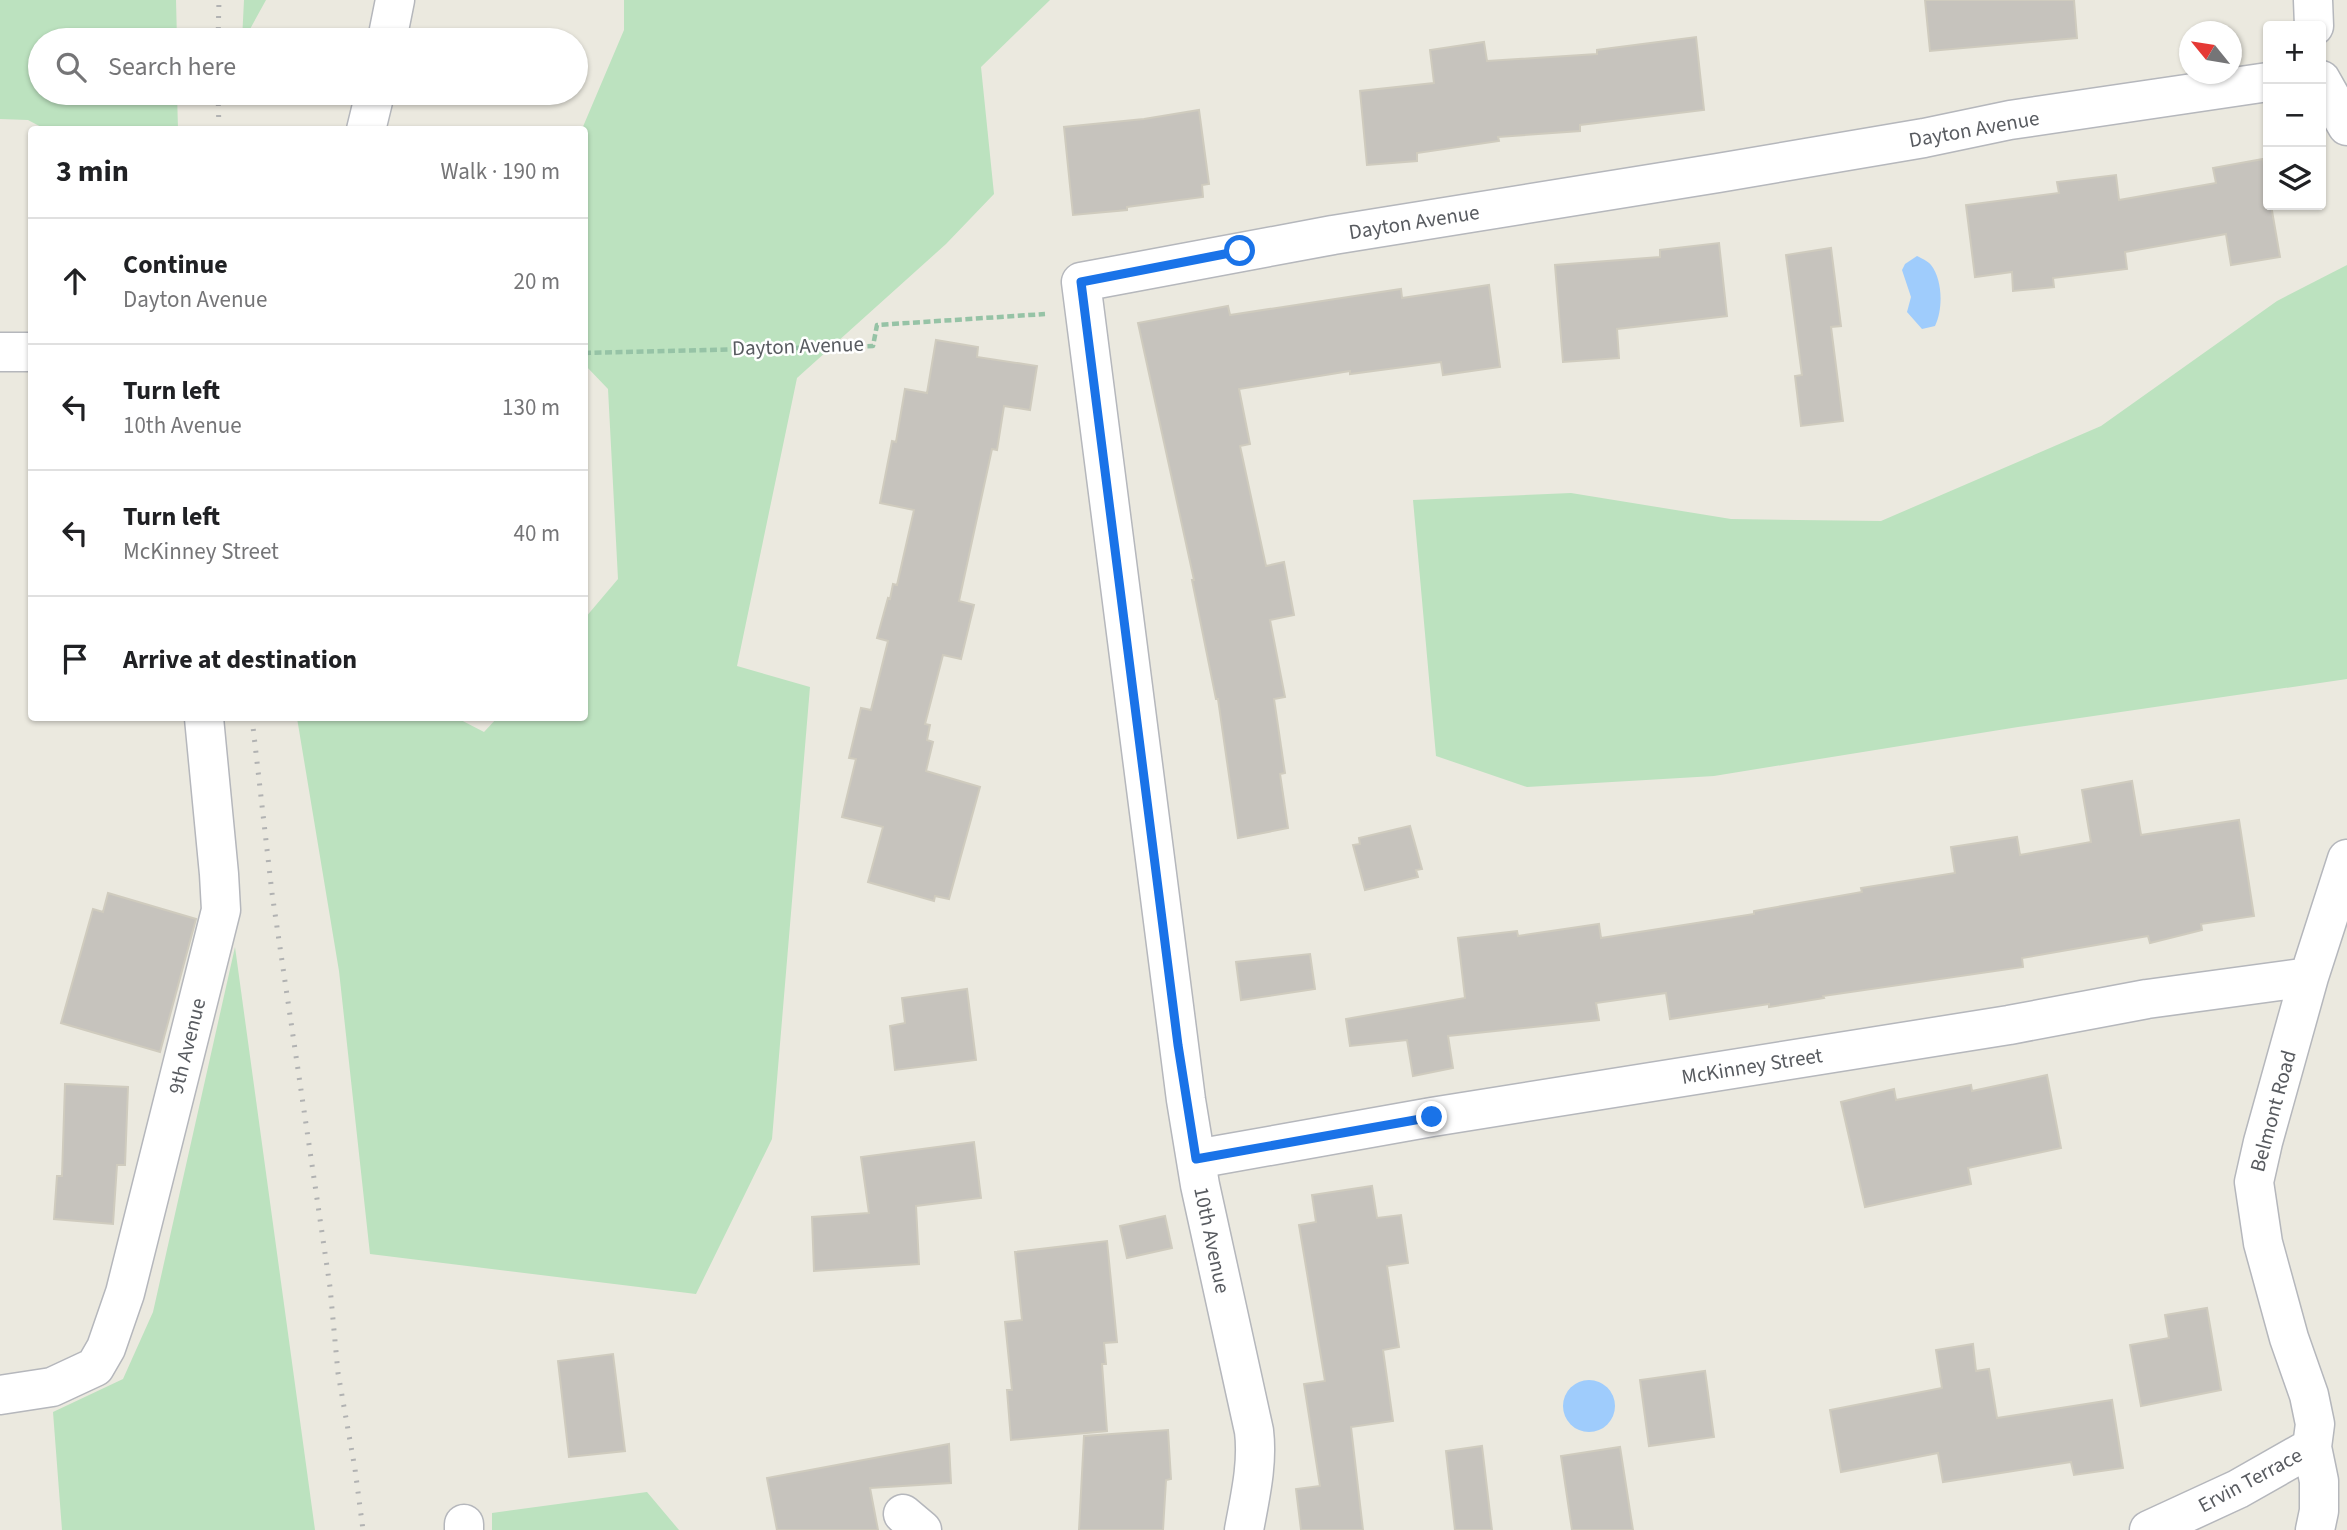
<!DOCTYPE html>
<html lang="en">
<head>
<meta charset="utf-8">
<style>
  body { margin:0; font-family:"Source Sans 3",sans-serif; background:#f2f2f2; color:#202124 }
  .controls { position:absolute; right:21px; top:21px; display:grid; overflow:hidden; border-radius:7px; box-shadow:0 2px 5px #0004 }
  .controls button { width:63px; height:63px; display:grid; place-items:center; padding:0; border:0; border-bottom:2px solid #e0e0e0; background:#fff; color:#202124; font:35px sans-serif }
  .compass { position:absolute; left:2179px; top:21px; width:63px; height:63px; border-radius:50%; background:#fff; box-shadow:0 2px 5px #0004; rotate:300deg }
  .stop { position:absolute; width:21px; height:21px; margin:-16px; border:5px solid #1a73e8; border-radius:50%; background:#fff }
  .stop.end { background:#1a73e8; border-color:#fff; box-shadow:0 2px 7px #0008 }
  .list { margin:0; padding:0; list-style:none }
  h2 { display:flex; justify-content:space-between; align-items:center; height:91px; margin:0; padding:0 28px; font-size:30px }
  h2 small { font-size:23px; font-weight:400; color:#757577 }
  .list li { display:grid; grid-template-columns:46px 1fr auto; gap:21px; align-items:center; box-sizing:border-box; height:126px; padding:0 28px; border-top:2px solid #e0e0e0 }
  .list b { display:block; font-size:26px; white-space:nowrap }
  .list p { margin:0; font-size:23px; white-space:nowrap; color:#757577 }
  .list em { font-size:23px; font-style:normal; color:#757577 }
  .icon { flex:none; width:38px; height:38px; fill:none; stroke:currentColor; stroke-width:2; stroke-linecap:round; stroke-linejoin:round }
  .map { position:relative; flex:none; width:2347px; height:1530px; overflow:hidden }
  .search { position:absolute; background:#fff; box-shadow:0 2px 5px #0004; left:28px; top:28px; width:560px; height:77px; display:flex; align-items:center; gap:18px; box-sizing:border-box; padding:0 24px; border-radius:38px; color:#757577; font-size:26px }
  .panel { position:absolute; background:#fff; box-shadow:0 2px 5px #0004; left:28px; top:126px; width:560px; height:595px; border-radius:7px }
  .map>svg:first-child { display:block }
  .green { fill:#bce2bf }
  .water { fill:#9fccfc }
  .building { fill:#c6c3bd; stroke:#cfcbbe; stroke-width:2 }
  .lines { fill:none; stroke-linecap:round; stroke-linejoin:round }
  .minor-casing { stroke:#b5b7bc; stroke-width:41 }
  .path { stroke:#96c3a6; stroke-width:4.5; stroke-dasharray:7 3.5; stroke-linecap:butt }
  .minor { stroke:#fff; stroke-width:38 }
  .rail { stroke:#b1b2b2; stroke-width:5; stroke-dasharray:2 9; stroke-linecap:butt }
  .route { stroke:#1a73e8; stroke-width:9 }
  .labels { text-anchor:middle; stroke-width:5; stroke-linejoin:round; paint-order:stroke }
  .street-label { font-size:21px; fill:#585b60; stroke:#fff }
</style>
</head>
<body>
<div class="map">
<svg width="2347" height="1530" viewBox="0 0 2347 1530">
  <rect width="100%" height="100%" fill="#ebe9df"/>
  <path class="green" d="M 0,0 L 176,0 L 177,40 L 40,40 L 40,93 L 177,93 L 178,129 L 45,129 L 28,120 L 0,119 Z
    M 244,0 L 266,0 L 244,40 L 242,40 Z
    M 624,0 L 1050,0 L 981,67 L 994,194 L 946,244 L 797,378 L 737,666 L 810,687 L 772,1139 L 696,1294 L 370,1254 L 339,971 L 297,718 L 457,718 L 484,732 L 497,718 L 584,718 L 585,618 L 618,579 L 608,389 L 585,365 L 584,130 L 582,129 L 624,30 Z
    M 2347,265 L 2347,679 L 2018,727 L 1714,776 L 1527,787 L 1436,756 L 1413,500 L 1571,493 L 1731,519 L 1881,521 L 2101,426 L 2277,301 Z
    M 235,947 L 315,1530 L 62,1530 L 53,1412 L 123,1379 L 153,1312 Z
    M 647,1492 L 679,1530 L 492,1530 L 492,1513 Z"/>
  <path class="water" d="M 1917,256 C 1921,258 1928,261 1931,265 C 1943,280 1943,310 1935,326 L 1922,329 L 1907,312 L 1911,297 L 1902,270 L 1905,264 Z
    M1563 1406a26 26 0 1 1 52 0a26 26 0 1 1-52 0Z"/>
  <path class="building" d="M 1925,0 L 2074,0 L 2077,38 L 1930,51 Z
    M 1696,37 L 1704,110 L 1580,125 L 1580,131 L 1498,137 L 1499,141 L 1417,153 L 1417,161 L 1367,165 L 1360,91 L 1434,83 L 1430,50 L 1484,42 L 1487,61 L 1597,54 L 1597,50 Z
    M 1199,110 L 1209,184 L 1202,185 L 1203,197 L 1127,207 L 1127,210 L 1073,215 L 1064,127 L 1144,119 Z
    M 2263,159 L 2268,188 L 2268,205 L 2271,205 L 2280,257 L 2231,265 L 2226,234 L 2125,252 L 2127,269 L 2053,278 L 2054,287 L 2013,291 L 2012,272 L 1975,277 L 1966,205 L 2059,193 L 2057,182 L 2116,175 L 2119,200 L 2216,183 L 2213,168 Z
    M 1719,243 L 1727,316 L 1617,329 L 1619,358 L 1563,362 L 1555,265 L 1660,257 L 1660,250 Z
    M 1831,248 L 1841,326 L 1831,327 L 1843,421 L 1801,426 L 1795,376 L 1802,375 L 1786,255 Z
    M 1489,285 L 1500,367 L 1443,375 L 1441,362 L 1350,374 L 1350,371 L 1239,389 L 1250,444 L 1240,446 L 1266,566 L 1284,562 L 1294,615 L 1270,620 L 1285,697 L 1274,699 L 1285,773 L 1280,774 L 1288,828 L 1238,838 L 1218,699 L 1216,699 L 1192,580 L 1194,580 L 1138,323 L 1228,306 L 1230,315 L 1401,289 L 1402,298 Z
    M 936,340 L 978,347 L 977,357 L 1037,366 L 1030,410 L 1004,406 L 997,450 L 992,449 L 959,601 L 974,605 L 961,659 L 943,655 L 925,724 L 930,725 L 927,740 L 933,742 L 926,771 L 980,787 L 949,899 L 935,896 L 934,901 L 868,882 L 883,827 L 842,817 L 856,759 L 849,758 L 861,708 L 871,710 L 888,641 L 877,638 L 888,598 L 890,599 L 893,584 L 897,585 L 914,510 L 880,503 L 892,441 L 896,442 L 905,389 L 927,393 Z
    M 2132,781 L 2141,835 L 2239,820 L 2254,916 L 2201,924 L 2202,930 L 2150,943 L 2148,936 L 2022,958 L 2023,967 L 1823,996 L 1824,998 L 1769,1007 L 1769,1004 L 1670,1019 L 1666,993 L 1596,1003 L 1599,1020 L 1448,1036 L 1453,1068 L 1413,1076 L 1407,1040 L 1350,1046 L 1346,1019 L 1465,998 L 1458,938 L 1517,931 L 1518,936 L 1599,924 L 1601,938 L 1754,914 L 1754,911 L 1862,892 L 1861,888 L 1955,873 L 1951,847 L 2017,837 L 2020,855 L 2091,842 L 2082,790 Z
    M 1410,826 L 1422,869 L 1416,870 L 1418,877 L 1365,890 L 1353,845 L 1360,844 L 1359,838 Z
    M 108,893 L 196,919 L 160,1052 L 61,1023 L 93,909 L 103,912 Z
    M 1310,954 L 1315,989 L 1241,1000 L 1236,962 Z
    M 967,989 L 976,1060 L 895,1070 L 890,1026 L 905,1023 L 902,998 Z
    M 2047,1075 L 2061,1148 L 1968,1168 L 1971,1184 L 1865,1207 L 1841,1102 L 1894,1089 L 1896,1100 L 1971,1085 L 1972,1091 Z
    M 65,1084 L 128,1087 L 125,1165 L 117,1165 L 113,1224 L 54,1219 L 57,1176 L 62,1176 Z
    M 974,1142 L 981,1198 L 916,1206 L 919,1264 L 814,1271 L 812,1217 L 869,1213 L 861,1157 Z
    M 1372,1186 L 1377,1218 L 1401,1215 L 1408,1263 L 1387,1266 L 1399,1347 L 1383,1350 L 1393,1421 L 1351,1427 L 1363,1530 L 1301,1530 L 1296,1489 L 1320,1486 L 1304,1384 L 1325,1381 L 1299,1225 L 1316,1222 L 1312,1195 Z
    M 1165,1216 L 1172,1248 L 1127,1258 L 1120,1226 Z
    M 1107,1241 L 1117,1342 L 1104,1343 L 1106,1364 L 1102,1364 L 1107,1431 L 1011,1440 L 1007,1390 L 1012,1390 L 1005,1322 L 1022,1320 L 1015,1252 Z
    M 2207,1308 L 2221,1390 L 2141,1406 L 2130,1345 L 2169,1338 L 2165,1315 Z
    M 1973,1344 L 1976,1371 L 1989,1369 L 1997,1418 L 2112,1400 L 2123,1468 L 2074,1475 L 2071,1462 L 1943,1482 L 1938,1453 L 1841,1472 L 1830,1410 L 1942,1388 L 1936,1350 Z
    M 613,1354 L 625,1451 L 569,1457 L 558,1361 Z
    M 1705,1371 L 1714,1437 L 1649,1446 L 1640,1380 Z
    M 1168,1430 L 1171,1479 L 1166,1480 L 1163,1530 L 1079,1530 L 1084,1436 Z
    M 949,1444 L 951,1483 L 870,1488 L 878,1530 L 777,1530 L 767,1478 Z
    M 1482,1446 L 1492,1530 L 1455,1530 L 1446,1451 Z
    M 1620,1447 L 1633,1530 L 1572,1530 L 1561,1456 Z"/>
  <g class="lines">
    <defs>
      <path id="minor" d="M 2313,0 L 2314,26
        M 387,40 L 395,0
        M 2321,80 L 2347,126
        M 366,130 L 375,93
        M 0,352 L 32,352
        M 1196,1159 L 1432,1117 L 2009,1025 L 2147,999 L 2309,977
        M 0,1395 L 52,1387 L 95,1367 L 106,1348 L 125,1293 L 221,910 L 219,874 L 204,718
        M 903,1514 L 922,1530
        M 464,1530 L 464,1524
        M 1244,1530 C 1250,1497 1258,1464 1254,1431 L 1200,1185 L 1186,1100 L 1081,282 L 1333,235 L 1718,173 L 1924,138 L 2010,120 L 2268,82
        M 2149,1530 L 2238,1489 L 2312,1447
        M 2315,1530 L 2319,1511 L 2319,1481 L 2312,1447 L 2315,1424 L 2309,1395 L 2289,1338 L 2263,1243 L 2254,1182 L 2263,1142 L 2309,977 L 2347,859"/>
    </defs>
    <use href="#minor" class="minor-casing"/>
    <path class="path" d="M 584,353 L 873,346 L 877,325 L 1045,314"/>
    <use href="#minor" class="minor"/>
    <path class="rail" d="M 218,40 L 219,0
      M 218,93 L 219,130
      M 252,718 L 272,893 L 330,1287 L 338,1373 L 355,1469 L 363,1530"/>
  </g>
  <g class="lines">
    <path class="route" d="M 1240,251 L 1081,282 L 1178,1045 L 1196,1159 L 1432,1117"/>
  </g>
  <g class="labels">
    <g class="street-label">
      <text transform="translate(1974 129) rotate(-10)" y="7">Dayton Avenue</text>
      <text transform="translate(1414 222) rotate(-9)" y="7">Dayton Avenue</text>
      <text transform="translate(798 346) rotate(-2)" y="7">Dayton Avenue</text>
      <text transform="translate(187 1046) rotate(-76)" y="7">9th Avenue</text>
      <text transform="translate(1752 1066) rotate(-9)" y="7">McKinney Street</text>
      <text transform="translate(2273 1111) rotate(-75)" y="7">Belmont Road</text>
      <text transform="translate(1212 1240) rotate(78)" y="7">10th Avenue</text>
      <text transform="translate(2250 1480) rotate(-28)" y="7">Ervin Terrace</text>
    </g>
  </g>
</svg>
<div class="controls">
<button>+</button>
<button>−</button>
<button><svg class="icon" aria-label="layers" viewBox="0 0 24 24"><path d="M12 4l9 5-9 5-9-5zM3 14l9 5 9-5"/></svg></button>
</div>
<svg class="compass" viewBox="-18 -18 36 36"><path d="M0-13l5 13h-10z" fill="#e53935"/><path d="M0 13l5-13h-10z" fill="#757577"/></svg>
<div class="stop" style="left:1240px;top:251px"></div>
<div class="stop end" style="left:1432px;top:1117px"></div>
<div class="search"><svg class="icon" aria-label="search" viewBox="0 0 24 24"><circle cx="10" cy="10" r="6"/><path d="M15 15l6 6"/></svg>Search here</div>
<section class="panel">
<h2>3 min<small>Walk · 190 m</small></h2>
<ul class="list">
<li><svg class="icon" aria-label="ahead" viewBox="0 0 24 24"><path d="M12 20V5M6 11l6-6 6 6"/></svg><div><b>Continue</b><p>Dayton Avenue</p></div><em>20 m</em></li>
<li><svg class="icon" aria-label="left" viewBox="0 0 24 24"><path d="M17 20v-9H6M10 6l-5 5 5 5"/></svg><div><b>Turn left</b><p>10th Avenue</p></div><em>130 m</em></li>
<li><svg class="icon" aria-label="left" viewBox="0 0 24 24"><path d="M17 20v-9H6M10 6l-5 5 5 5"/></svg><div><b>Turn left</b><p>McKinney Street</p></div><em>40 m</em></li>
<li><svg class="icon" aria-label="arrive" viewBox="0 0 24 24"><path d="M6 21V4h12l-3 4 3 4H6"/></svg><div><b>Arrive at destination</b></div></li>
</ul>
</section>
</div>
</body>
</html>
